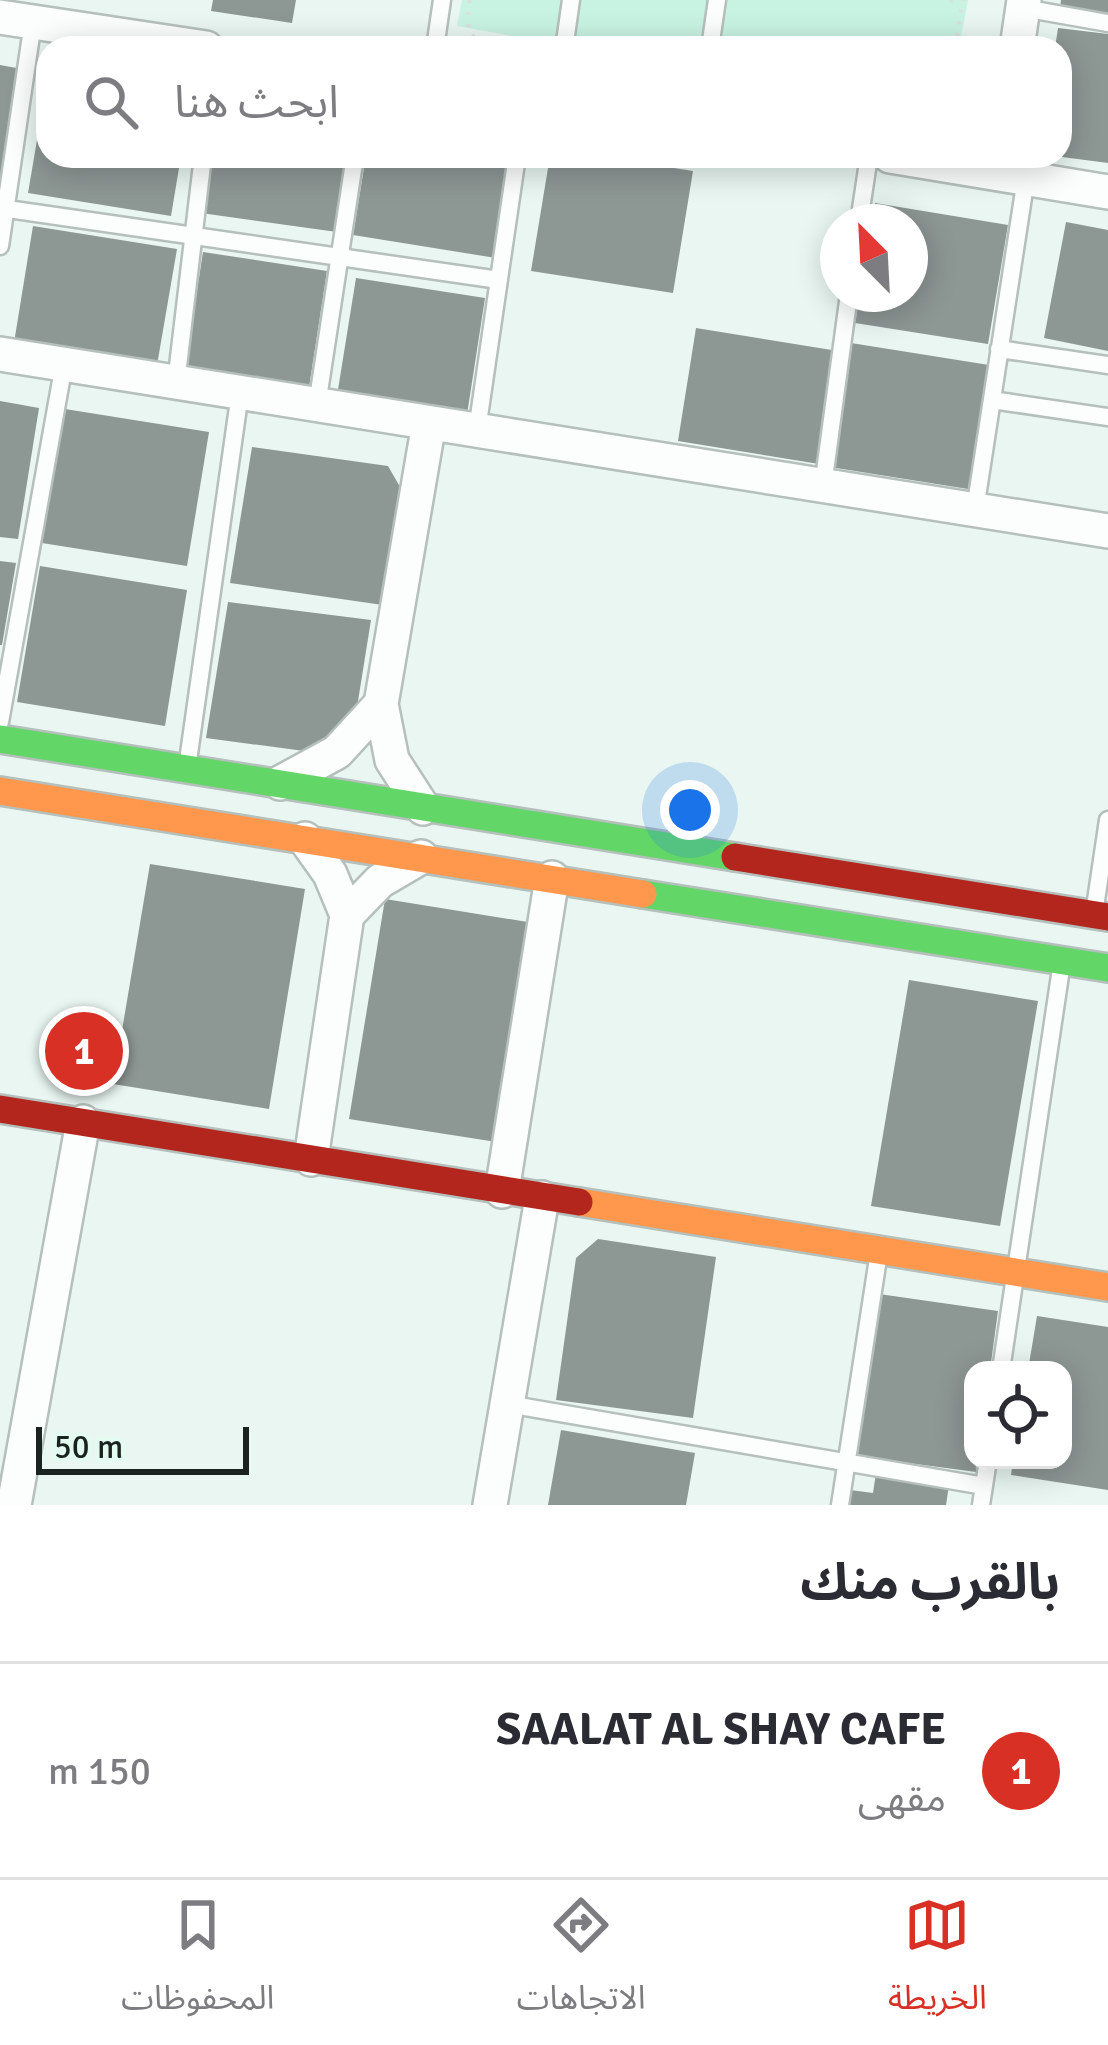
<!DOCTYPE html>
<html lang="ar">
<head>
<meta charset="utf-8">
<style>
  body { margin:0; font-family:Signika,"Noto Sans Arabic",sans-serif; background:#f7f7f7; color:#2b2b33; direction:rtl }
  .controls { position:absolute; right:36px; bottom:36px; display:grid; overflow:hidden; border-radius:24px; box-shadow:0 6px 30px #0003 }
  .controls button { width:108px; height:108px; display:grid; place-items:center; padding:0; border:0; border-bottom:3px solid #e1e1e2; background:#fff; color:#2b2b33; font:60px sans-serif }
  .compass { position:absolute; left:820px; top:204px; width:108px; height:108px; border-radius:50%; background:#fff; box-shadow:0 6px 30px #0003; rotate:336deg }
  .scale { position:absolute; left:36px; bottom:30px; width:213px; box-sizing:border-box; padding-left:12px; border:6px solid #1a231f; border-top:0; font-size:33px; line-height:42px; white-space:nowrap; color:#1a231f; -webkit-text-stroke:9px #e4fbf2; paint-order:stroke }
  .you { position:absolute; left:690px; top:810px; width:42px; height:42px; margin:-30px; border:9px solid #fff; border-radius:50%; background:#1a73e8; box-shadow:0 0 0 18px #1a73e833 }
  .badge { display:grid; place-items:center; width:78px; height:78px; border-radius:50%; background:#d93025; color:#fff; font-size:39px; font-weight:700 }
  .pin { position:absolute; translate:-50% -50%; border:6px solid #fff; box-shadow:0 3px 12px #0006 }
  .list { margin:0; padding:0; list-style:none }
  h2 { display:flex; justify-content:space-between; align-items:center; height:156px; margin:0; padding:0 48px; font-size:51px }
  h2 small { font-size:39px; font-weight:400; color:#7c7c81 }
  .list li { display:grid; grid-template-columns:78px 1fr auto; gap:36px; align-items:center; box-sizing:border-box; height:216px; padding:0 48px; border-top:3px solid #e1e1e2 }
  .list b { display:block; font-size:45px; white-space:nowrap }
  .list p { margin:0; font-size:39px; white-space:nowrap; color:#7c7c81 }
  .list em { font-size:39px; font-style:normal; color:#7c7c81 }
  .icon { flex:none; width:66px; height:66px; fill:none; stroke:currentColor; stroke-width:2; stroke-linecap:round; stroke-linejoin:round }
  .map { position:relative; flex:none; width:1108px; height:1505px; overflow:hidden; direction:ltr }
  .search { position:absolute; background:#fff; box-shadow:0 6px 30px #0003; left:36px; right:36px; top:36px; height:132px; display:flex; align-items:center; gap:30px; box-sizing:border-box; padding:0 42px; border-radius:36px; color:#7c7c81; font-size:45px }
  .sheet { height:372px; background:#fff }
  nav { display:flex; justify-content:space-around; align-items:center; box-sizing:border-box; height:168px; border-top:3px solid #e1e1e2; background:#fff; font-size:33px; color:#7c7c81 }
  nav a { display:grid; justify-items:center; gap:6px }
  nav .on { color:#d93025 }
  .map>svg:first-child { display:block }
  .green { fill:#c8f3e3 }
  .building { fill:#8d9794 }
  .lines { fill:none; stroke-linecap:round; stroke-linejoin:round }
  .lane-casing { stroke:#b5bfbb; stroke-width:21 }
  .street-casing { stroke:#b5bfbb; stroke-width:38 }
  .fast-casing { stroke:#b5bfbb; stroke-width:32 }
  .slow-casing { stroke:#b5bfbb; stroke-width:32 }
  .jam-casing { stroke:#b5bfbb; stroke-width:32 }
  .path { stroke:#dbdfdd; stroke-width:4.5; stroke-dasharray:3 9; stroke-linecap:butt }
  .lane { stroke:#fcfefd; stroke-width:16 }
  .street { stroke:#fcfefd; stroke-width:33 }
  .fast { stroke:#63d668; stroke-width:27 }
  .slow { stroke:#ff974d; stroke-width:27 }
  .jam { stroke:#b3261e; stroke-width:27 }
</style>
</head>
<body>
<div class="map">
<svg width="1108" height="1505" viewBox="0 0 1108 1505">
  <rect width="100%" height="100%" fill="#e9f6f1"/>
  <path class="green" d="M 462,0 L 968,0 L 959,48 L 579,48 L 457,26 Z"/>
  <path class="building" d="M 213,0 L 296,0 L 292,23 L 211,11 Z
    M 1061,0 L 1108,0 L 1108,19 L 1060,10 Z
    M 1058,28 L 1108,34 L 1108,163 L 1062,157 L 1060,153 L 1060,48 L 1055,48 Z
    M 0,65 L 22,69 L 2,185 L 0,185 Z
    M 46,87 L 48,156 L 181,156 L 171,216 L 28,193 Z
    M 210,156 L 348,156 L 337,232 L 201,213 Z
    M 366,156 L 513,156 L 496,258 L 353,235 Z
    M 550,156 L 598,156 L 693,171 L 673,293 L 531,271 Z
    M 875,203 L 1008,225 L 988,344 L 855,323 L 860,294 L 910,294 L 910,222 L 872,222 Z
    M 1066,222 L 1108,230 L 1108,351 L 1044,338 Z
    M 33,226 L 177,249 L 156,371 L 13,349 Z
    M 203,252 L 327,271 L 308,394 L 184,375 Z
    M 356,278 L 485,298 L 466,421 L 336,402 Z
    M 696,328 L 838,351 L 819,464 L 678,441 Z
    M 851,343 L 989,365 L 968,489 L 830,467 Z
    M 0,401 L 39,408 L 18,539 L 0,537 Z
    M 65,409 L 209,432 L 187,566 L 42,543 Z
    M 252,447 L 388,466 L 407,499 L 390,606 L 230,583 Z
    M 0,561 L 16,563 L 2,645 L 0,645 Z
    M 40,566 L 187,590 L 165,726 L 17,702 Z
    M 228,602 L 371,620 L 354,726 L 319,753 L 206,738 Z
    M 150,864 L 305,889 L 269,1109 L 113,1084 Z
    M 385,899 L 540,924 L 503,1143 L 349,1119 Z
    M 909,980 L 1038,1001 L 1000,1226 L 871,1206 Z
    M 598,1239 L 716,1257 L 693,1418 L 556,1400 L 576,1258 Z
    M 879,1294 L 998,1311 L 990,1370 L 973,1370 L 976,1472 L 856,1456 Z
    M 1037,1316 L 1108,1327 L 1108,1490 L 1011,1475 L 1013,1460 L 1063,1460 L 1063,1370 L 1028,1370 Z
    M 561,1430 L 695,1453 L 686,1505 L 548,1505 Z
    M 876,1473 L 949,1485 L 946,1505 L 848,1505 L 850,1490 L 873,1493 Z"/>
  <g class="lines">
    <defs>
      <path id="lane" d="M 1023,8 L 1108,23
        M 565,42 L 571,0
        M 435,48 L 442,0
        M 710,48 L 717,0
        M 0,208 L 499,280
        M 859,222 L 869,156
        M 0,246 L 33,22
        M 999,349 L 1108,365
        M 176,383 L 203,156
        M 992,400 L 1108,417
        M 317,405 L 355,156
        M 477,430 L 517,156
        M 823,486 L 849,294
        M 975,510 L 1026,178
        M 0,722 L 64,364
        M 187,768 L 240,393
        M 1094,914 L 1108,820
        M 1001,1370 L 1062,962
        M 507,1404 L 984,1486
        M 840,1505 L 879,1252
        M 981,1505 L 988,1460"/>
      <path id="street" d="M 0,17 L 206,48
        M 1017,48 L 1024,0
        M 890,156 L 1108,192
        M 0,354 L 1108,531
        M 280,783 L 337,752 L 381,704
        M 423,808 L 392,760 L 381,704 L 429,423
        M 305,839 L 330,874 L 347,915 L 311,1159
        M 347,915 L 380,881 L 421,857
        M 502,1191 L 552,878
        M 14,1505 L 83,1122
        M 490,1505 L 542,1198"/>
      <path id="fast" d="M 0,739 L 735,857
        M 643,894 L 1108,968"/>
      <path id="slow" d="M 0,791 L 643,894
        M 579,1202 L 1108,1287"/>
      <path id="jam" d="M 735,857 L 1108,917
        M 0,1109 L 579,1202"/>
    </defs>
    <use href="#lane" class="lane-casing"/>
    <use href="#street" class="street-casing"/>
    <use href="#fast" class="fast-casing"/>
    <use href="#slow" class="slow-casing"/>
    <use href="#jam" class="jam-casing"/>
    <path class="path" d="M 470,0 C 462,46 478,42 517,48
      M 950,0 L 962,3
      M 955,48 L 963,0"/>
    <use href="#lane" class="lane"/>
    <use href="#street" class="street"/>
    <use href="#fast" class="fast"/>
    <use href="#slow" class="slow"/>
    <use href="#jam" class="jam"/>
  </g>
</svg>
<div class="controls">
<button><svg class="icon" aria-label="locate" viewBox="0 0 24 24"><circle cx="12" cy="12" r="6"/><path d="M12 2v4M12 18v4M2 12h4M18 12h4"/></svg></button>
</div>
<svg class="compass" viewBox="-18 -18 36 36"><path d="M0-13l5 13h-10z" fill="#e53935"/><path d="M0 13l5-13h-10z" fill="#7c7c81"/></svg>
<div class="scale">50 m</div>
<div class="you"></div>
<div class="pin badge" style="left:84px;top:1051px">1</div>
<div class="search"><svg class="icon" aria-label="search" viewBox="0 0 24 24"><circle cx="10" cy="10" r="6"/><path d="M15 15l6 6"/></svg>ابحث هنا</div>
</div>
<section class="sheet">
<h2>بالقرب منك<small></small></h2>
<ul class="list">
<li><span class="badge">1</span><div><b>SAALAT AL SHAY CAFE</b><p>مقهى</p></div><em>150 m</em></li>
</ul>
</section>
<nav>
<a class="on"><svg class="icon" aria-label="map" viewBox="0 0 24 24"><path d="M3 6l6-2 6 2 6-2v14l-6 2-6-2-6 2zM9 4v14M15 6v14"/></svg>الخريطة</a>
<a><svg class="icon" aria-label="directions" viewBox="0 0 24 24"><path d="M12 3l9 9-9 9-9-9zM9 14v-3h6M13 9l2 2-2 2"/></svg>الاتجاهات</a>
<a><svg class="icon" aria-label="saved" viewBox="0 0 24 24"><path d="M7 4h10v16l-5-4-5 4z"/></svg>المحفوظات</a>
</nav>
</body>
</html>
